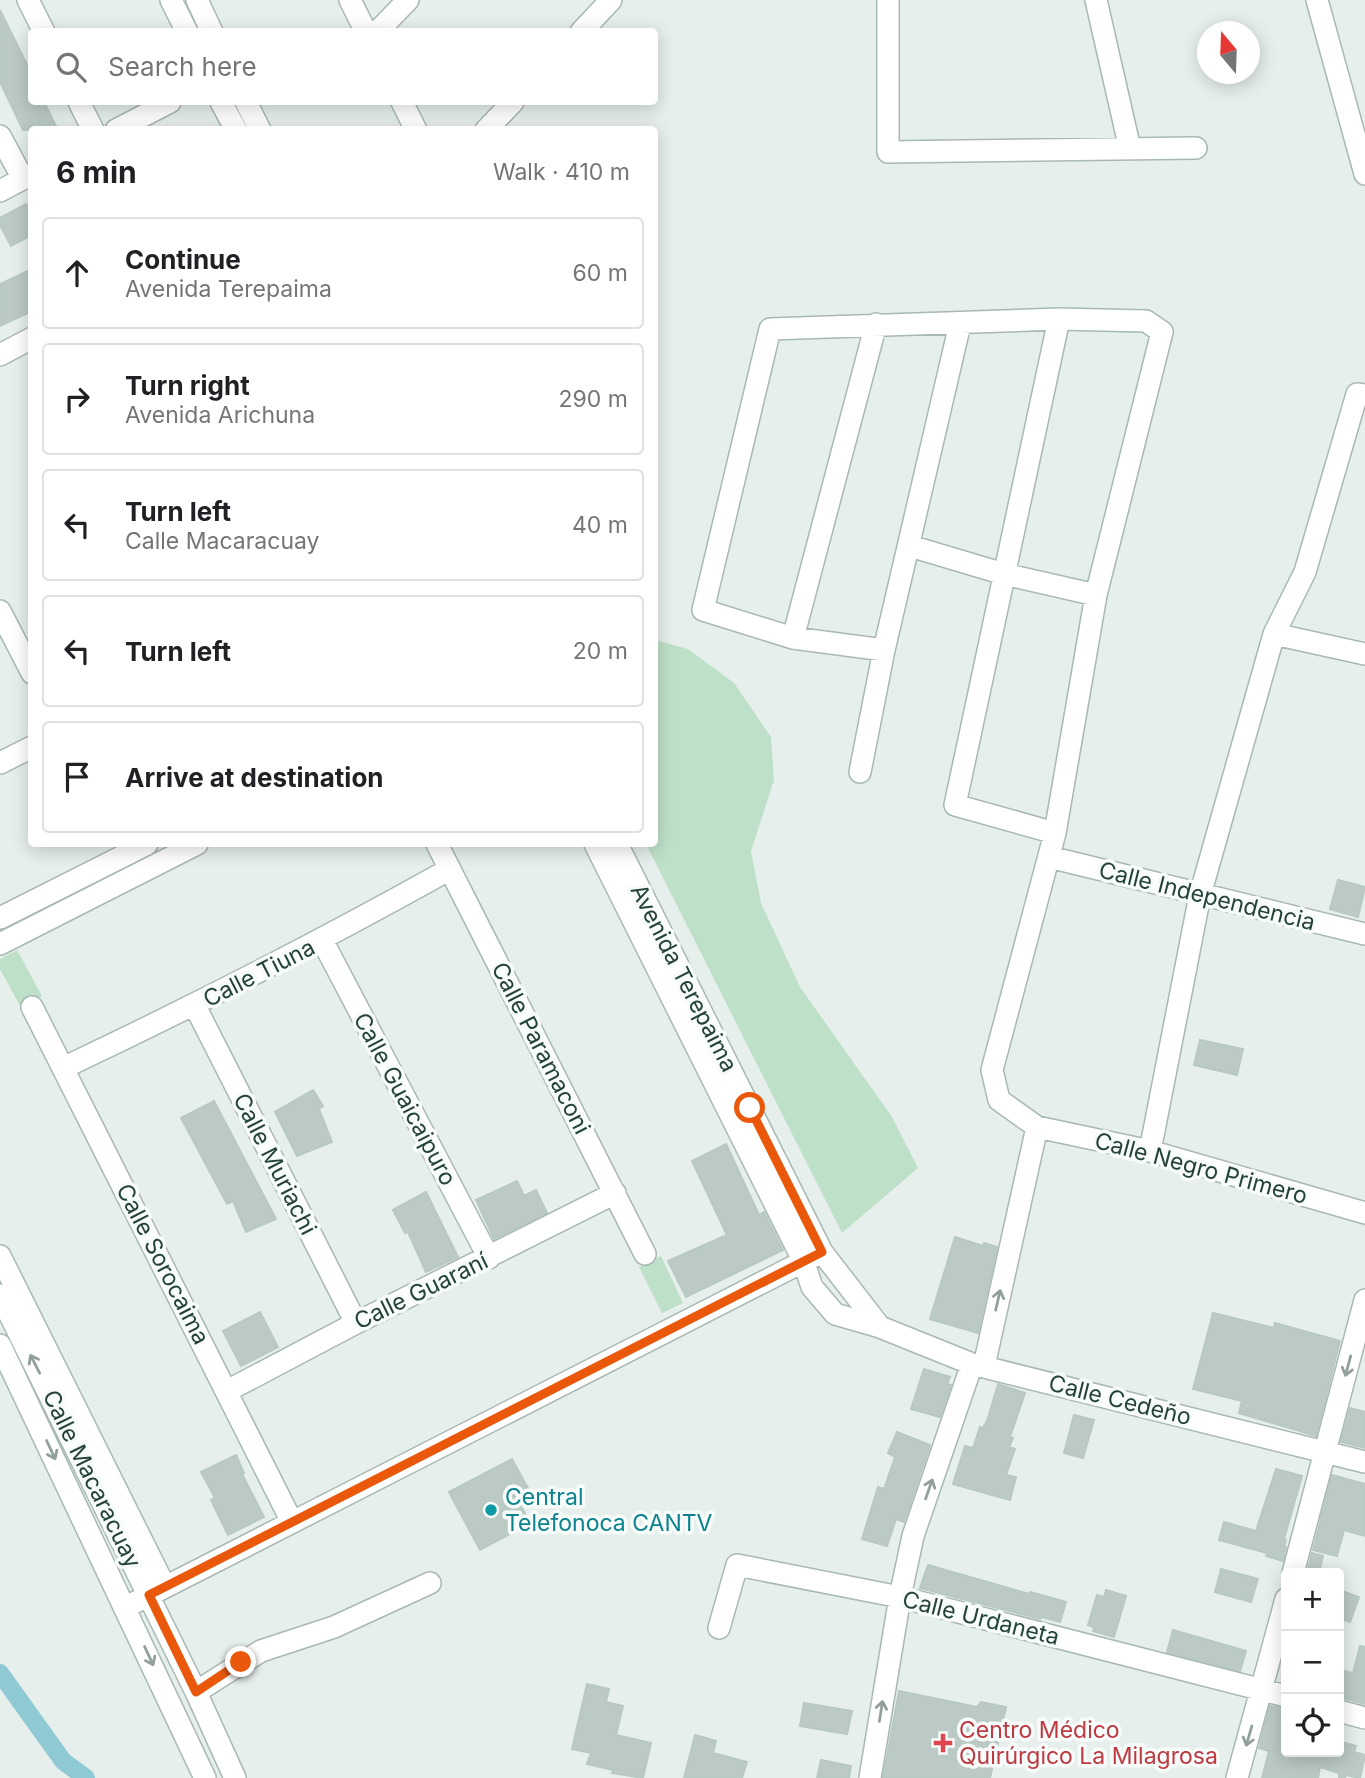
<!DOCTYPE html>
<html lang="en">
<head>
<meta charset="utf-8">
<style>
  body { margin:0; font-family:Inter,sans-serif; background:#f6f6f6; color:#202124 }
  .controls { position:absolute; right:21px; bottom:21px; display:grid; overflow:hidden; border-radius:7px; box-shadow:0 4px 18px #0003 }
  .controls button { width:63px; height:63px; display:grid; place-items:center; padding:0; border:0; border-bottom:2px solid #e0e0e0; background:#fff; color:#202124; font:35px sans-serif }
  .compass { position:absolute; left:1197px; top:21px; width:63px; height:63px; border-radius:50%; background:#fff; box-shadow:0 4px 18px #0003; rotate:341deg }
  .stop { position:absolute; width:21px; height:21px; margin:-16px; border:5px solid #ea580c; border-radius:50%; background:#fff }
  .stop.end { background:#ea580c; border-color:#fff; box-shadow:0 2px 7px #0008 }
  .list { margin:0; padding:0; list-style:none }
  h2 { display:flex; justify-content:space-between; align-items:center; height:91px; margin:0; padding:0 28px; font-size:30px }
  h2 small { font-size:23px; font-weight:400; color:#757577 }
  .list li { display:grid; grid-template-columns:46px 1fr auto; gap:21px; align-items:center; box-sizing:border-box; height:112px; margin:0 14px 14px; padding:0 14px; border:2px solid #e0e0e0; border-radius:7px }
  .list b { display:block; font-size:26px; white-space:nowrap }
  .list p { margin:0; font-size:23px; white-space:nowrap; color:#757577 }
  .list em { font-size:23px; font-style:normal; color:#757577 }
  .icon { flex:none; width:38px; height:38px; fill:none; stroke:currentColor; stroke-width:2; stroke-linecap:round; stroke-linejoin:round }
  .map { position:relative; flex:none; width:1365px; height:1778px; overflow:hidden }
  .search { position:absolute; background:#fff; box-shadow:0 4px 18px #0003; left:28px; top:28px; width:630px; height:77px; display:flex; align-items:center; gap:18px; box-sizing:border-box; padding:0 24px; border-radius:7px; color:#757577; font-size:26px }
  .panel { position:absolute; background:#fff; box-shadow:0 4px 18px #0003; left:28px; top:126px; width:630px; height:721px; border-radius:7px }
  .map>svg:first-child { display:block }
  .green { fill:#bfe0c8 }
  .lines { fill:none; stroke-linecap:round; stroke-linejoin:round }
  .canal { stroke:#8ec9d4; stroke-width:18 }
  .building { fill:#bbcac4; stroke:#b8c9c2; stroke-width:2 }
  .minor-casing { stroke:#a8b8b2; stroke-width:24 }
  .minor { stroke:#fff; stroke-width:21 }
  .oneway { stroke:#92a09c }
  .route { stroke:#ea580c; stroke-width:9 }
  .culture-dot { fill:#0f9aa8; stroke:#f7fbf9; stroke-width:2.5 }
  .health-dot { fill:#e0444e; stroke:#f7fbf9; stroke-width:2.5 }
  .labels { text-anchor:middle; stroke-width:7; stroke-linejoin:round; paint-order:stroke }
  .street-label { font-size:23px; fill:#24423a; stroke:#f7fbf9 }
  .culture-label { font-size:23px; fill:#0d838f; stroke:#f7fbf9; text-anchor:start }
  .health-label { font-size:23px; fill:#be3a42; stroke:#f7fbf9; text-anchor:start }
</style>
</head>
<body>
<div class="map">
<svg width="1365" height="1778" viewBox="0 0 1365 1778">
  <rect width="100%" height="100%" fill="#e6efeb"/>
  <path class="green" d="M 655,640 L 688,649 L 734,683 L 771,737 L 774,780 L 751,851 L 761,903 L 800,987 L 892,1117 L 918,1168 L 842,1233 L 646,844 L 654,844 Z
    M 17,950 L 42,996 L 20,1006 L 0,969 L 0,959 Z
    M 661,1256 L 683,1303 L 662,1313 L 639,1267 Z"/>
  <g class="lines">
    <path class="canal" d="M 0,1673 L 63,1761 L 86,1778"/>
  </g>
  <path class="building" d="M 0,10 L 32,75 L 32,102 L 44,102 L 58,130 L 23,130 L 0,82 Z
    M 26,204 L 32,215 L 32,235 L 11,246 L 0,225 L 0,218 Z
    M 32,269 L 32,311 L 0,326 L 0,284 Z
    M 1338,880 L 1365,887 L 1358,917 L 1330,909 Z
    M 1200,1040 L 1243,1049 L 1237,1075 L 1194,1065 Z
    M 313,1090 L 323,1106 L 319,1109 L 332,1142 L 297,1156 L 275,1112 Z
    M 214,1101 L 276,1219 L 246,1232 L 233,1201 L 227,1204 L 181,1118 Z
    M 726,1144 L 759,1215 L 764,1212 L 783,1250 L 686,1297 L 668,1261 L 727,1235 L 692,1161 Z
    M 517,1181 L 524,1196 L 536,1190 L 547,1213 L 494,1239 L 476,1200 Z
    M 426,1192 L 458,1257 L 426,1272 L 408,1232 L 405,1233 L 393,1210 Z
    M 955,1237 L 983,1246 L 984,1243 L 997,1247 L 978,1333 L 930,1319 Z
    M 260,1312 L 278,1347 L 241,1366 L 223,1331 Z
    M 1213,1313 L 1274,1328 L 1275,1323 L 1340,1341 L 1316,1436 L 1239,1413 L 1242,1401 L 1193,1389 Z
    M 924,1369 L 950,1377 L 947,1384 L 951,1385 L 940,1417 L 911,1409 Z
    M 998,1384 L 1025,1393 L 1010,1437 L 1013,1438 L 1009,1447 L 1015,1449 L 1006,1475 L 1016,1477 L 1010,1500 L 953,1484 L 965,1446 L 973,1448 L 980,1427 L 983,1428 L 987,1421 Z
    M 1350,1408 L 1365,1412 L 1365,1448 L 1341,1442 Z
    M 1074,1415 L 1094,1420 L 1083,1458 L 1064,1453 Z
    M 897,1432 L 930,1445 L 904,1522 L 896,1519 L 887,1546 L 862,1539 L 878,1487 L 884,1489 L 895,1457 L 888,1453 Z
    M 236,1455 L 244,1473 L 242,1474 L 264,1517 L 228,1535 L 211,1500 L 215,1498 L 201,1472 Z
    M 512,1459 L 529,1490 L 516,1497 L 530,1523 L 480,1550 L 449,1492 Z
    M 1276,1469 L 1302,1476 L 1284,1539 L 1286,1540 L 1284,1547 L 1286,1547 L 1283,1561 L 1266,1556 L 1267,1553 L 1219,1540 L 1224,1522 L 1256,1531 Z
    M 1332,1475 L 1365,1484 L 1365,1536 L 1344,1530 L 1337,1556 L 1313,1550 Z
    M 1312,1553 L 1323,1556 L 1319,1573 L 1307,1573 Z
    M 928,1565 L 1029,1594 L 1030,1592 L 1066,1602 L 1060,1622 L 1042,1617 L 1040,1619 L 920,1588 Z
    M 1221,1569 L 1258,1579 L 1251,1602 L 1215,1592 Z
    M 1106,1590 L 1126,1596 L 1114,1637 L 1093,1631 L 1094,1627 L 1088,1625 L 1097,1595 L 1104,1597 Z
    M 1339,1590 L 1359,1597 L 1350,1622 L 1339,1618 Z
    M 1173,1630 L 1246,1651 L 1240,1671 L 1167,1652 Z
    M 1360,1646 L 1365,1647 L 1365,1704 L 1339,1697 L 1339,1670 L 1353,1673 Z
    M 587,1684 L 609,1689 L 606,1702 L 623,1706 L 616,1735 L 651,1743 L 643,1778 L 612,1773 L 613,1770 L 587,1764 L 591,1753 L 572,1749 Z
    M 899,1691 L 977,1707 L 981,1702 L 1006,1707 L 990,1778 L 883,1778 Z
    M 804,1703 L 852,1711 L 847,1734 L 800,1726 Z
    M 1270,1706 L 1282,1708 L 1280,1717 L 1286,1719 L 1286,1752 L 1339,1752 L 1339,1741 L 1356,1746 L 1354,1752 L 1365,1755 L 1360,1778 L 1346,1775 L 1345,1778 L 1339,1778 L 1339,1773 L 1320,1767 L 1318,1778 L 1262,1778 L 1269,1751 L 1259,1748 Z
    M 695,1735 L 716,1741 L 713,1753 L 747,1762 L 742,1778 L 684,1778 Z
    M 821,1760 L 851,1766 L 849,1778 L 817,1778 Z"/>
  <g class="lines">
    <defs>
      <path id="minor" d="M 28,0 L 44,32
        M 171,0 L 187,32
        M 197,0 L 212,32
        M 350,0 L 366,32
        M 888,0 L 888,152 L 1196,148
        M 1096,0 L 1130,149
        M 1317,0 L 1365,174
        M 377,32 L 408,0
        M 581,32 L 611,0
        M 79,102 L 93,130
        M 221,102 L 236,130
        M 246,102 L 260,130
        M 402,102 L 416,130
        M 116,130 L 170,102
        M 486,130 L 513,102
        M 0,136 L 23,179
        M 0,191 L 32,174
        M 0,355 L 32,338
        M 910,546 L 1004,574 L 1096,595
        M 0,611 L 32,673
        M 1274,634 L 1365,654
        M 793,638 L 876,324
        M 884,650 L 960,324
        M 0,763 L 32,747
        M 860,772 L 884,650 L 793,638 L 703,610 L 770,329 L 1059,319 L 1146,321 L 1162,332 L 1096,595 L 1055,833 L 992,1070 L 999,1100 L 1037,1127 L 1150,1151 L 1365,1213
        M 1055,833 L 955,805 L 1059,319
        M 437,844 L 645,1254
        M 595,844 L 803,1260 L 812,1287 L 835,1314 L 880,1327 L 972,1364 L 1365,1462
        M 617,844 L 822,1252 L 880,1327
        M 1049,857 L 1365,934
        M 0,918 L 147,844
        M 322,940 L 489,1258
        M 0,944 L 197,844
        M 195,1006 L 356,1323
        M 32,1007 L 292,1522
        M 63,1068 C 194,1006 323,940 450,869
        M 1150,1151 L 1200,895 L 1274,634 L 1305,572 L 1357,394 L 1365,395
        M 0,1256 L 165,1587
        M 0,1295 L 196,1692 L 235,1778
        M 0,1345 L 205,1778
        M 984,1366 L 1037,1127
        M 227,1391 L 356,1323 L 615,1193
        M 1293,1573 L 1365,1300
        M 126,1607 L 822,1252
        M 719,1628 L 737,1565 L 900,1597 L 1286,1696
        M 196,1692 L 261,1651 L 334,1627 L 430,1583
        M 1339,1711 L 1365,1718
        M 870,1778 L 900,1597 L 913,1536 L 972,1364
        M 1237,1778 L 1286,1599"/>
    </defs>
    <use href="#minor" class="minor-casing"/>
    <use href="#minor" class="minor"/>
  </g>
  <defs><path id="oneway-shaft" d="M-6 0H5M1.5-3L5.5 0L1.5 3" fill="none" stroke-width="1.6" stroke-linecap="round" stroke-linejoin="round" transform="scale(1.75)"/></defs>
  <g class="oneway">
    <use href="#oneway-shaft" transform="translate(998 1300) rotate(-77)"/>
    <use href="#oneway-shaft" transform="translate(35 1364) rotate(-117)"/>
    <use href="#oneway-shaft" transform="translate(1348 1366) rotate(105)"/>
    <use href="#oneway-shaft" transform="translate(51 1450) rotate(65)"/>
    <use href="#oneway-shaft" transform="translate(929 1489) rotate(-71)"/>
    <use href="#oneway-shaft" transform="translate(149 1656) rotate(65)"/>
    <use href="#oneway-shaft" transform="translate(881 1711) rotate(-81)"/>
    <use href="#oneway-shaft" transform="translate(1249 1736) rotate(106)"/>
  </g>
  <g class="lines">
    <path class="route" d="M 241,1662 L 196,1692 L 149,1595 L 822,1252 L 750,1108"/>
  </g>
  <circle class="culture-dot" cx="491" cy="1510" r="7"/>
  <path class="health-dot" d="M939.5 1732.5h7v7h7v7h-7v7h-7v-7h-7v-7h7z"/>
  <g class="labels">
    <g class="street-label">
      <text transform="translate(1207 896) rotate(14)" y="8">Calle Independencia</text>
      <text transform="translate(259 973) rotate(-27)" y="8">Calle Tiuna</text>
      <text transform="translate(684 978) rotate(63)" y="8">Avenida Terepaima</text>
      <text transform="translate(541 1048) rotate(63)" y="8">Calle Paramaconi</text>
      <text transform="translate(405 1099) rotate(62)" y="8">Calle Guaicaipuro</text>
      <text transform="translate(275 1164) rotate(63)" y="8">Calle Muriachi</text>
      <text transform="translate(1201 1168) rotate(15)" y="8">Calle Negro Primero</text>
      <text transform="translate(163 1264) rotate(63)" y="8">Calle Sorocaima</text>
      <text transform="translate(421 1291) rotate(-26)" y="8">Calle Guaraní</text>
      <text transform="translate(1120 1400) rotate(14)" y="8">Calle Cedeño</text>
      <text transform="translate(92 1479) rotate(64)" y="8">Calle Macaracuay</text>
      <text transform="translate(981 1618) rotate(14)" y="8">Calle Urdaneta</text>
    </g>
    <g class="culture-label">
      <text x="505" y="1505">Central<tspan x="505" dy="26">Telefonoca CANTV</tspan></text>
    </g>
    <g class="health-label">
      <text x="959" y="1738">Centro Médico<tspan x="959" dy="26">Quirúrgico La Milagrosa</tspan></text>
    </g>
  </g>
</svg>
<div class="controls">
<button>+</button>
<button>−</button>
<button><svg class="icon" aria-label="locate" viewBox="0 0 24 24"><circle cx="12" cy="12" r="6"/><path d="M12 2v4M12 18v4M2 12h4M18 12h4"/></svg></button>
</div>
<svg class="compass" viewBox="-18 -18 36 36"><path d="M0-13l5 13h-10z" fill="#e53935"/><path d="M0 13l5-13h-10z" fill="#757577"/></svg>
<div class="stop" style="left:750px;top:1108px"></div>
<div class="stop end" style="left:241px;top:1662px"></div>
<div class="search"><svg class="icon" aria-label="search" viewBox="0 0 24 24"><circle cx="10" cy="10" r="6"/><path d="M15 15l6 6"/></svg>Search here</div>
<section class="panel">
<h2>6 min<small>Walk · 410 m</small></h2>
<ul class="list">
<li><svg class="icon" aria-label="ahead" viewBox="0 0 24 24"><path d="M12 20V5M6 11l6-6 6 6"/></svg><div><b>Continue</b><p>Avenida Terepaima</p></div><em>60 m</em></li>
<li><svg class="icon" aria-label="right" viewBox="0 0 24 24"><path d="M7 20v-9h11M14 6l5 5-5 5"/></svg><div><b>Turn right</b><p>Avenida Arichuna</p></div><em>290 m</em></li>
<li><svg class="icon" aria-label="left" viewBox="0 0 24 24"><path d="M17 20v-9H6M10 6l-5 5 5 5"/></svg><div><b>Turn left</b><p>Calle Macaracuay</p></div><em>40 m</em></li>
<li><svg class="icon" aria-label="left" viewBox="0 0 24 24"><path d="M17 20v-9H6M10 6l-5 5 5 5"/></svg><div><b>Turn left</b></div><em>20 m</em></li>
<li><svg class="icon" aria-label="arrive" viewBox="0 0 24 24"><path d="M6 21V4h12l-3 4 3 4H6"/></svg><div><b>Arrive at destination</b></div></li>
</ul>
</section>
</div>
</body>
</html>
